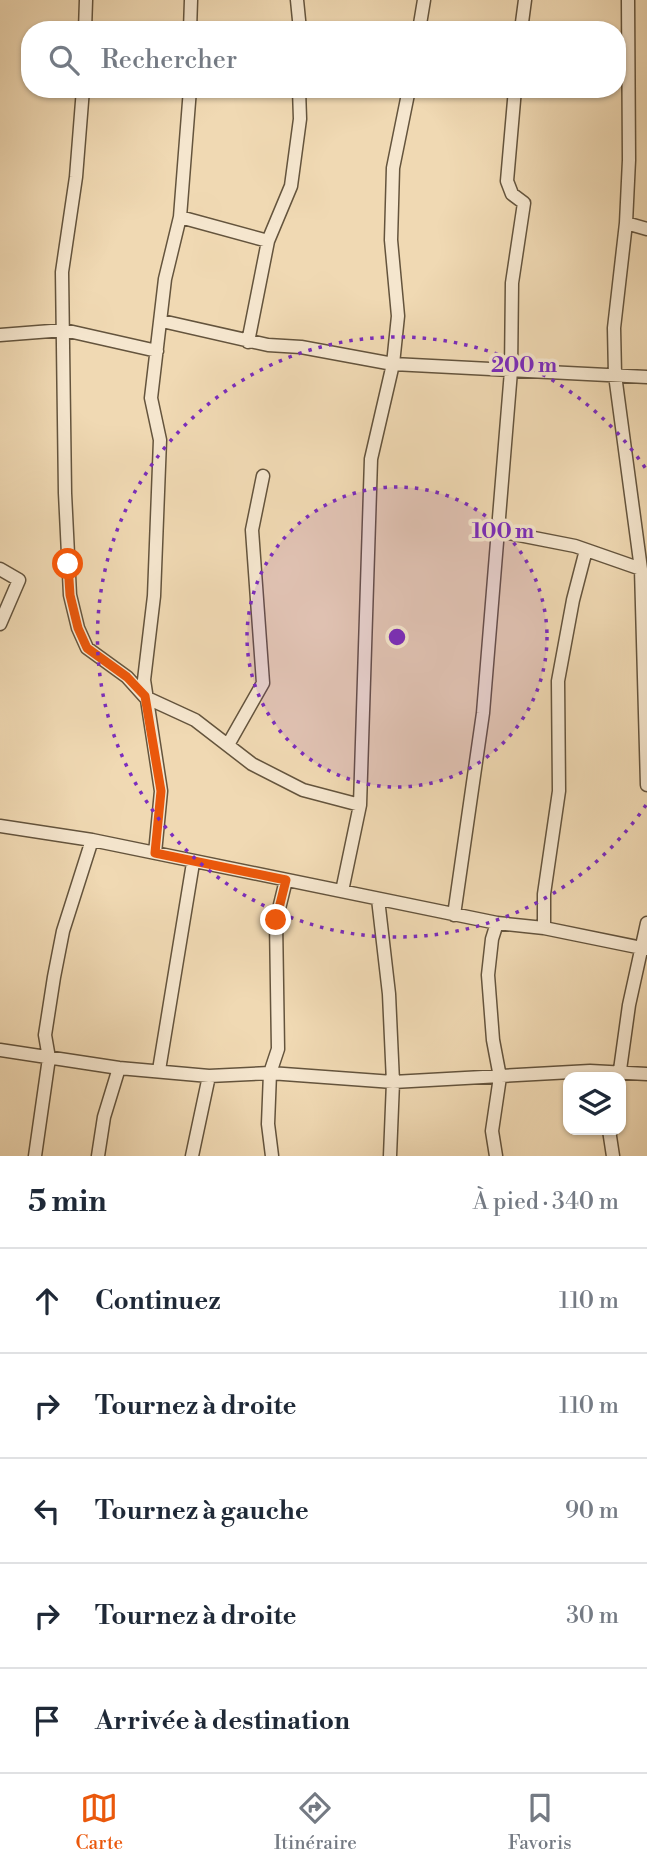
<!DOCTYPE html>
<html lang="fr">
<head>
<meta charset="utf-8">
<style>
  body { margin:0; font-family:"Libre Bodoni",serif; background:#f2f2f3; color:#1f2937 }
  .controls { position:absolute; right:21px; bottom:21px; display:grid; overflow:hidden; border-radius:14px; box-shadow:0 2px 5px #0004 }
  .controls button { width:63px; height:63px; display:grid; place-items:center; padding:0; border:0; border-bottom:2px solid #e0e1e3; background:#fff; color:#1f2937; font:35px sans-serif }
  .stop { position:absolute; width:21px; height:21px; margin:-16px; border:5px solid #ea580c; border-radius:50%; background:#fff }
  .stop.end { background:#ea580c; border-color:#fff; box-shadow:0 2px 7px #0008 }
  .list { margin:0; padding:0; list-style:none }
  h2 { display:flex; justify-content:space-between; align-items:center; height:91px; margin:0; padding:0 28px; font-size:30px }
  h2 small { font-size:23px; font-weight:400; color:#747a83 }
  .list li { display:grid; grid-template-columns:46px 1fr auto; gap:21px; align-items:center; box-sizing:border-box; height:105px; padding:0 28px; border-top:2px solid #e0e1e3 }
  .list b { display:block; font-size:26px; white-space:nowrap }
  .list em { font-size:23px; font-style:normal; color:#747a83 }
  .icon { flex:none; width:38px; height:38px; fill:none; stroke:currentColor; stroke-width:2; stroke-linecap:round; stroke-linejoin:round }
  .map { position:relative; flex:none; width:647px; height:1156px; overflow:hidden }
  .search { position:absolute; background:#fff; box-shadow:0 2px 5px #0004; left:21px; right:21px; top:21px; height:77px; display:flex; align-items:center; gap:18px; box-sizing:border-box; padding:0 24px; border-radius:28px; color:#747a83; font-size:26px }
  .sheet { height:616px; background:#fff }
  nav { display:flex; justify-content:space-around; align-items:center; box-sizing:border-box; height:98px; border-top:2px solid #e0e1e3; background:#fff; font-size:19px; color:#747a83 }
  nav a { display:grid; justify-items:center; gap:4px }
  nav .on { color:#ea580c }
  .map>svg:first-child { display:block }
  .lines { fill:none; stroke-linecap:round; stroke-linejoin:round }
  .minor-casing { stroke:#64543d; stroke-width:15 }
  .minor { stroke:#f5e6ce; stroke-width:12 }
  .route { stroke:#ea580c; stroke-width:9 }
  .ring { fill:none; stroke:#7b2cbf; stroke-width:3.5; stroke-dasharray:3.5 7 }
  .centre { fill:#7b2cbf; stroke:#f5e6ce; stroke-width:3.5 }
  .ring-label { font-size:21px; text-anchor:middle; font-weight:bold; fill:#7b2cbf; stroke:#f5e6ce; stroke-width:7; stroke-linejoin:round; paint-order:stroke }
</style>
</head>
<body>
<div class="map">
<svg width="647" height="1156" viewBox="0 0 647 1156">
  <rect width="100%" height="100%" fill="#f0d9b3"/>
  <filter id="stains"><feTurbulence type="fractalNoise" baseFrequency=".00286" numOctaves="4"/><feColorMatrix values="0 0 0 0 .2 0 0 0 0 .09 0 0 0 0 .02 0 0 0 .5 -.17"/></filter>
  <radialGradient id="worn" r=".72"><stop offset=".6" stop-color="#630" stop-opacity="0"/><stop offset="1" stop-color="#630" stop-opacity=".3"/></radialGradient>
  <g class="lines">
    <defs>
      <path id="minor" d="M 297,0 L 300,30
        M 628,0 L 629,160 L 626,223 L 614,328 L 615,375 L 641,569 L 647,785
        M 85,30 L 86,0
        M 190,30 L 191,0
        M 419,30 L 424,0
        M 521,30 L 525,0
        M 83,89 L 76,177 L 62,272 L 65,493 L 70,595 L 78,628 L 87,648 L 127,677 L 145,697 L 195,720 L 252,764 L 303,790 L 360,805
        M 180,217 L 268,241
        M 626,223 L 647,229
        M 162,321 L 268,345 L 301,347 L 393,364 L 647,377
        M 0,335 L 64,330 L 157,351
        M 248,342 L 268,241 L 291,186 L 300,119 L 299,89
        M 499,531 L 575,546 L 641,569
        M 0,569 L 19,580 L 0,624
        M 229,743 L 263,683 L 252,530 L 263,476
        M 0,826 L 92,840 L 497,923 L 544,928 L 647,949
        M 155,853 L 161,791 L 144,680 L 154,596 L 160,440 L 151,398 L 165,279 L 180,217 L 190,89
        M 342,891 L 360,805 L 371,459 L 393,364 L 398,316 L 391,240 L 393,168 L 409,89
        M 378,899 L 389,994 L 393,1082 L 390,1156
        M 454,915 L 483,713 L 511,371 L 512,283 L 524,203 L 512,194 L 507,181 L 515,89
        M 544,928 L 544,894 L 559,791 L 558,681 L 573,600 L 586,550
        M 0,1050 L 119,1068 L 209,1076 L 270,1073 L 393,1082 L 590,1071 L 647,1074
        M 159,1070 L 193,863
        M 619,1077 L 629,1005 L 647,923
        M 609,1130 L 613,1156
        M 35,1156 L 49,1058 L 45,1035 L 54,977 L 63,931 L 92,840
        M 98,1156 L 104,1117 L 119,1068
        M 192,1156 L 209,1076
        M 272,1156 L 268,1124 L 270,1073 L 278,1049 L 276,921 L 286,880
        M 496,1156 L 492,1131 L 500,1077 L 493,1040 L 488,975 L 492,939 L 497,923"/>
    </defs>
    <use href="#minor" class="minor-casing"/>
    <use href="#minor" class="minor"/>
  </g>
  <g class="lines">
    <path class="route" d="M 68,564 L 70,595 L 78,628 L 87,648 L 127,677 L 145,696 L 161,791 L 155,853 L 286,880 L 276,920"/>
  </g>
  <circle cx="397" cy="637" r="150" fill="#7b2cbf" fill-opacity=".12"/>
  <g class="ring">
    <circle cx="397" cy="637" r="150"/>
    <path d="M646 805A300 300 0 1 1 646 469"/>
  </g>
  <circle cx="397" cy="637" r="10" class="centre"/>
  <g class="ring-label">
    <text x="524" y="372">200 m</text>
    <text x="503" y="538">100 m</text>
  </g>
  <rect width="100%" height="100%" filter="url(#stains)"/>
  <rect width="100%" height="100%" fill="url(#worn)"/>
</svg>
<div class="controls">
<button><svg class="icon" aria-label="layers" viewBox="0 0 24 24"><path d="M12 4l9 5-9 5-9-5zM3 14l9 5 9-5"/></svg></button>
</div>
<div class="stop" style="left:68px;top:564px"></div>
<div class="stop end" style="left:276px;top:920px"></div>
<div class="search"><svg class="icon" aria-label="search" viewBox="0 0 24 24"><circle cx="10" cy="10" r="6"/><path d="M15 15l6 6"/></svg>Rechercher</div>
</div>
<section class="sheet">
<h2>5 min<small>À pied · 340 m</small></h2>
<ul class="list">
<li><svg class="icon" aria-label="ahead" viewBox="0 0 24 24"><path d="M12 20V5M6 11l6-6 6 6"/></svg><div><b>Continuez</b></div><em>110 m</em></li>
<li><svg class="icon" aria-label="right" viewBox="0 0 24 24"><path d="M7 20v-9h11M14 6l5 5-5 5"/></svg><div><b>Tournez à droite</b></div><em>110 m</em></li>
<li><svg class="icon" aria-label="left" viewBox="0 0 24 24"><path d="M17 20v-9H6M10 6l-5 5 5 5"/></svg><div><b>Tournez à gauche</b></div><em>90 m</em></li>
<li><svg class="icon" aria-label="right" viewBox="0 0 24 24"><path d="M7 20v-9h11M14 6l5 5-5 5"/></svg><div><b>Tournez à droite</b></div><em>30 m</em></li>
<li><svg class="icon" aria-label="arrive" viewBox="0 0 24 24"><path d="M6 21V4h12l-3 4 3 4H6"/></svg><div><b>Arrivée à destination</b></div></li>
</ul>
</section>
<nav>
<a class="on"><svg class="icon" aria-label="map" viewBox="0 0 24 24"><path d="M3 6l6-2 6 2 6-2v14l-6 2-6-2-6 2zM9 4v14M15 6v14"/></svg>Carte</a>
<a><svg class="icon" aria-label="directions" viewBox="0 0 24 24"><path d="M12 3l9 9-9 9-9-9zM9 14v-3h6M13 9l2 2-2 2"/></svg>Itinéraire</a>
<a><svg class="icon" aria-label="saved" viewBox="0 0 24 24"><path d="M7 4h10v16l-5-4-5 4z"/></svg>Favoris</a>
</nav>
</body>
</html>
